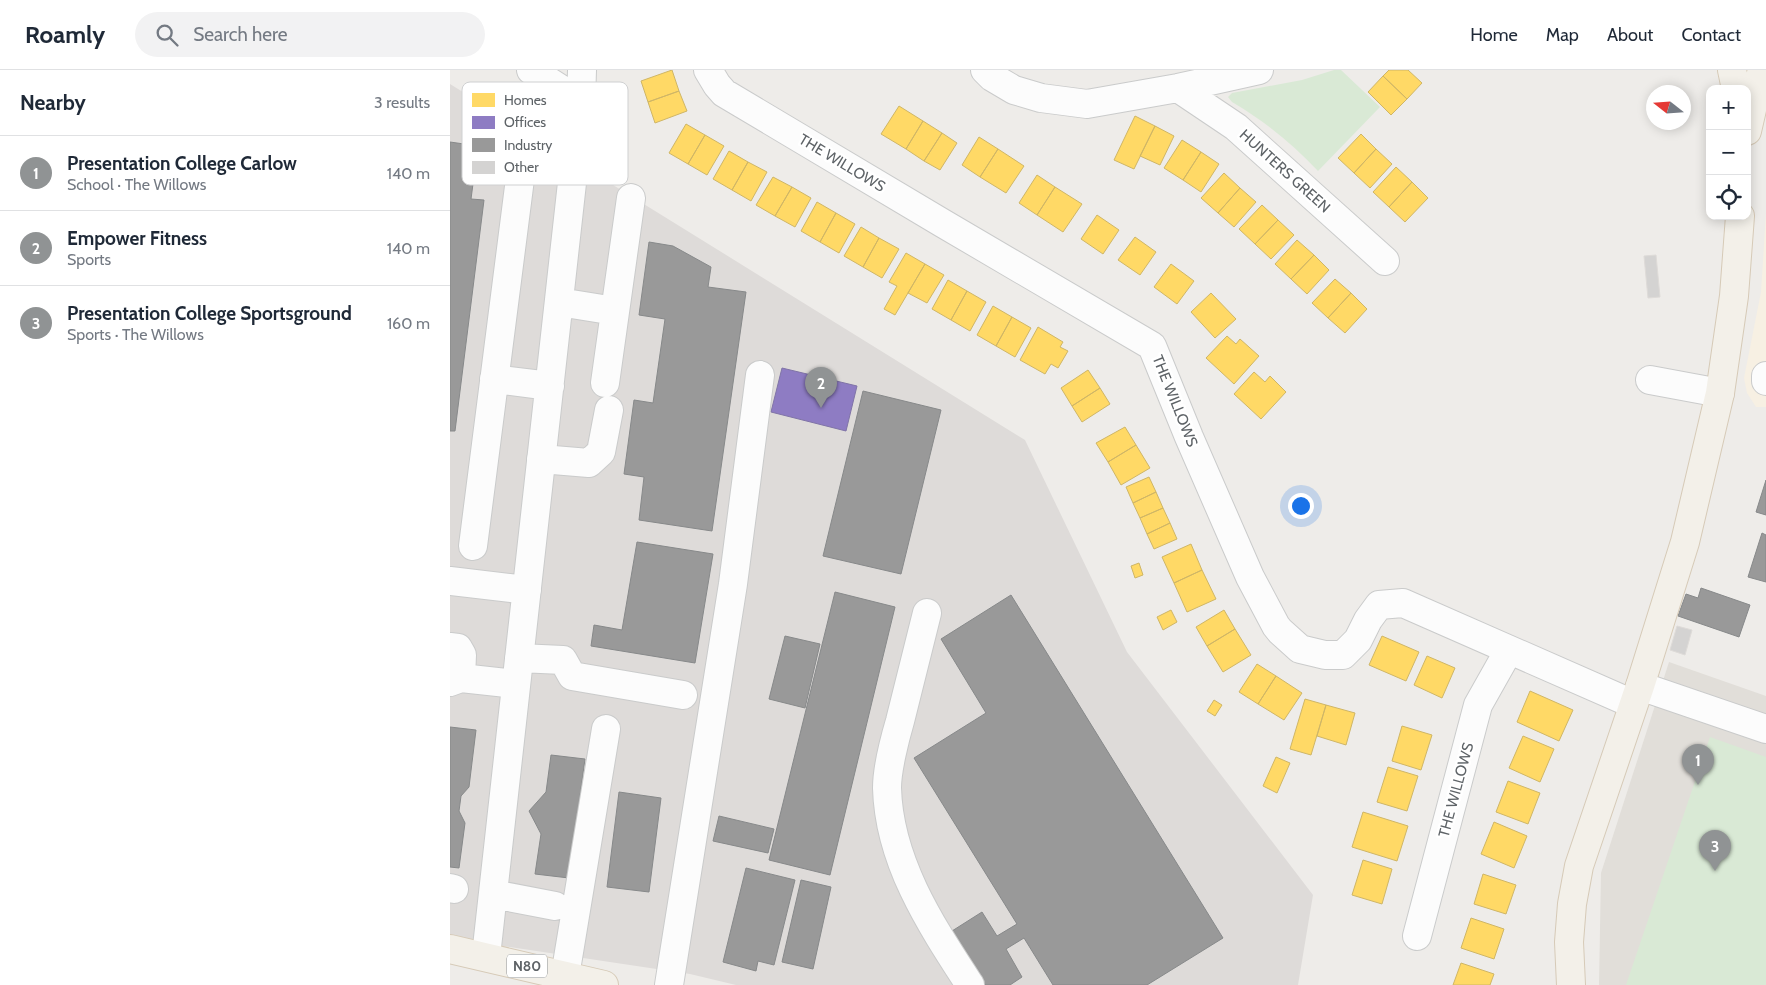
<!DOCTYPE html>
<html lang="en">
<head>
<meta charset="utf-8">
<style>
  body { margin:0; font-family:Cabin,sans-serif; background:#f2f2f3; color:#1f2937 }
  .controls { position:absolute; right:15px; top:15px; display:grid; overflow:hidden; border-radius:10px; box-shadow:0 2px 12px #0003 }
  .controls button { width:45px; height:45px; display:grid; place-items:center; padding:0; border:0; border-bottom:1px solid #e0e1e3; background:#fff; color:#1f2937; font:25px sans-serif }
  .compass { position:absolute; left:1196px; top:15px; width:45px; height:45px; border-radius:50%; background:#fff; box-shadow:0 2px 12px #0003; rotate:287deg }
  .you { position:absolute; left:850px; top:435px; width:18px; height:18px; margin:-12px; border:4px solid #fff; border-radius:50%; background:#1a73e8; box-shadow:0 0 0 8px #1a73e833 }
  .badge { display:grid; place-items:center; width:32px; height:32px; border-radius:50%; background:#909394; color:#fff; font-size:16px; font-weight:700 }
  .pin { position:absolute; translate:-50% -41px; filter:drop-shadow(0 1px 2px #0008) }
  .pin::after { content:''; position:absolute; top:26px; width:18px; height:15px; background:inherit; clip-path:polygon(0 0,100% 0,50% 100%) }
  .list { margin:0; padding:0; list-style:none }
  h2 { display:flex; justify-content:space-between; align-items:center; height:65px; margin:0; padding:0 20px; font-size:21px }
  h2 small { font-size:16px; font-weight:400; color:#747a83 }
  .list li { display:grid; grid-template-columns:32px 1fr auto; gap:15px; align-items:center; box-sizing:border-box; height:75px; padding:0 20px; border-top:1px solid #e0e1e3 }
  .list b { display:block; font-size:19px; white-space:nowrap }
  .list p { margin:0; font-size:16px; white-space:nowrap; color:#747a83 }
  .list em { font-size:16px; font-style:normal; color:#747a83 }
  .icon { flex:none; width:28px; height:28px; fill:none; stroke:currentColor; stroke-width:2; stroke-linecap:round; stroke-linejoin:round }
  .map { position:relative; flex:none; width:1316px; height:915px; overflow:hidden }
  header { display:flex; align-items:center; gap:30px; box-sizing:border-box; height:70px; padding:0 25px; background:#fff; border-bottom:1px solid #e0e1e3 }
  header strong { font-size:24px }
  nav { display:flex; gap:28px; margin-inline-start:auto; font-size:18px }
  .search { width:350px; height:45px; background:#f2f2f3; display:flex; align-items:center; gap:12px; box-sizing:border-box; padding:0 18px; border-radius:28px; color:#747a83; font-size:19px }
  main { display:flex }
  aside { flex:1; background:#fff }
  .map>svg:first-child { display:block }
  .commercial { fill:#f7f0e3 }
  .industrial { fill:#dedbd9 }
  .education { fill:#e1ded9 }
  .green { fill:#d9e9d5 }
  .homes { fill:#ffd966; stroke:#cfb666 }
  .offices { fill:#8e7cc3; stroke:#8074a7 }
  .industry { fill:#999; stroke:#87898a }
  .building { fill:#d4d3d2; stroke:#dedbd8 }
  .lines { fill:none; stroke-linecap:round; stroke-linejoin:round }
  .minor-casing { stroke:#cacbcb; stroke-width:30 }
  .major-casing { stroke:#d6cab7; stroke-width:30 }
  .minor { stroke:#fcfcfc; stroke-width:28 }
  .major { stroke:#f3f0e9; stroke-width:28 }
  .labels { text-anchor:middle; stroke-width:5; stroke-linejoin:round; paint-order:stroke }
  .shield { fill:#fff; stroke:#8e9295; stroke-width:1 }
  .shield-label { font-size:14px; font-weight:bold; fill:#5e6367 }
  .street-label { font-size:15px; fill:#5e6367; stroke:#fff }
  .key { fill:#fff; stroke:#cfd0d1; stroke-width:1 }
  .key-label { font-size:14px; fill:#5e6367 }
</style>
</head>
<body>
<header>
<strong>Roamly</strong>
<div class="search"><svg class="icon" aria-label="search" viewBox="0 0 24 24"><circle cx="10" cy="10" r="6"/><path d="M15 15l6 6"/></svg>Search here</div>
<nav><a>Home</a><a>Map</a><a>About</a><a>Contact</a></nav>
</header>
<main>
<aside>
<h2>Nearby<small>3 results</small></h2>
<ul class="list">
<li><span class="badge">1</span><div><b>Presentation College Carlow</b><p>School · The Willows</p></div><em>140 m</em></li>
<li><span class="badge">2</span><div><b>Empower Fitness</b><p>Sports</p></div><em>140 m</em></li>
<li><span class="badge">3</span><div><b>Presentation College Sportsground</b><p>Sports · The Willows</p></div><em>160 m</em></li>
</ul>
</aside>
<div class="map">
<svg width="1316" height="915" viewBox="0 0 1316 915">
  <rect width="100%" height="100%" fill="#eeece9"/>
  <path class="commercial" d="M 1316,143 L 1316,337 L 1306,337 L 1297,323 L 1294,308 L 1311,222 Z"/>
  <path class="industrial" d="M 0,14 L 575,370 L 677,582 L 863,825 L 848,915 L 286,915 L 240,904 L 0,868 Z"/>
  <path class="education" d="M 1219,592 L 1316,626 L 1316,915 L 1149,915 L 1151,803 Z"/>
  <path class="green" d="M 884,0 L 891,0 L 930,37 L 868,101 C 842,73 814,51 782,32 L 778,27 L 782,23 L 852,10 Z
    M 1260,667 L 1316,687 L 1316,915 L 1176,915 Z"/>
  <path class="homes" d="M 222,0 L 229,21 L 198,32 L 191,11 Z
    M 939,0 L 958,0 L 972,13 L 957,29 L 933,6 Z
    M 933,6 L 957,29 L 941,45 L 918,22 Z
    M 229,21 L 237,41 L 205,53 L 198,32 Z
    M 449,36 L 473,51 L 456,79 L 431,64 Z
    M 685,46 L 705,56 L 684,99 L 664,90 Z
    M 473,51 L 492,63 L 474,91 L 456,79 Z
    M 236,54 L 255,65 L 238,94 L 219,83 Z
    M 705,56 L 724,66 L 710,95 L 690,86 Z
    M 492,63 L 507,73 L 490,100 L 474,91 Z
    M 911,64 L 926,79 L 904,103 L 888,88 Z
    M 255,65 L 274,76 L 257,105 L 238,94 Z
    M 529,67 L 548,79 L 530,107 L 512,95 Z
    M 732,70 L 751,82 L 733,110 L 714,98 Z
    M 548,79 L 574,96 L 556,123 L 530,107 Z
    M 926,79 L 942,94 L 920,118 L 904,103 Z
    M 279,81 L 298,92 L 282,120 L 263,109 Z
    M 751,82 L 769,94 L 751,122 L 733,110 Z
    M 298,92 L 317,102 L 301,131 L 282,120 Z
    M 946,97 L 962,112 L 939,137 L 923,122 Z
    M 774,103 L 790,118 L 768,143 L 751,128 Z
    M 587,105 L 605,117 L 587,145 L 569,133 Z
    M 323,107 L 342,117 L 325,146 L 306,135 Z
    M 962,112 L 978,128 L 955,152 L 939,137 Z
    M 342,117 L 361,128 L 345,157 L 325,146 Z
    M 605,117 L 632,134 L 613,162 L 587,145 Z
    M 790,118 L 806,132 L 784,157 L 768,143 Z
    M 367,132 L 386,143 L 370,172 L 351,161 Z
    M 812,135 L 828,150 L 805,174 L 789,159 Z
    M 386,143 L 405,154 L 389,183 L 370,172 Z
    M 647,145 L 669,160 L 653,184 L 631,169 Z
    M 828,150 L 844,165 L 821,189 L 805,174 Z
    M 411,157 L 429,168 L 413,197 L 394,186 Z
    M 685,167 L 706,182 L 690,205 L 668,190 Z
    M 429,168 L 449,179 L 432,208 L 413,197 Z
    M 847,170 L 864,185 L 841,209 L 825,194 Z
    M 456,183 L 475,194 L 445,245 L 434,239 L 447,216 L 439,212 Z
    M 864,185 L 879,200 L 857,224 L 841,209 Z
    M 475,194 L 494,205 L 477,233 L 458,223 Z
    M 721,194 L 744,211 L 727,234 L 704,217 Z
    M 885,209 L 901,223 L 878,248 L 862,233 Z
    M 498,210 L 517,221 L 501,250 L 482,239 Z
    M 517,221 L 536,232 L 520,261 L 501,250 Z
    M 761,223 L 786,249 L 765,268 L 741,242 Z
    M 901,223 L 917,239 L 895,263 L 878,248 Z
    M 543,236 L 562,247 L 546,276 L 527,265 Z
    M 562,247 L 581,258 L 565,287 L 546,276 Z
    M 588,257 L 613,272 L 610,277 L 618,281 L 608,298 L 601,294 L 595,304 L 570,290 Z
    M 777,266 L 786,274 L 790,269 L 809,286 L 784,314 L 756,288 Z
    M 638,300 L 650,318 L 622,336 L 611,318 Z
    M 804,302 L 815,312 L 820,306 L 836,322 L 811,349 L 784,324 Z
    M 650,318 L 660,334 L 632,352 L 622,336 Z
    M 675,357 L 686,375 L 658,392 L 646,373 Z
    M 686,375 L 700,398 L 671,415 L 658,392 Z
    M 699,407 L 706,422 L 683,433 L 676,417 Z
    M 706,422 L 713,438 L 690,448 L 683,433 Z
    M 713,438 L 720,453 L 697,464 L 690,448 Z
    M 720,453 L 727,469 L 704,479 L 697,464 Z
    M 741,474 L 752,500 L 724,513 L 712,487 Z
    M 689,493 L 693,505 L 685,508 L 681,496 Z
    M 752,500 L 766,529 L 737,542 L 724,513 Z
    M 721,540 L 727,552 L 713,560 L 707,547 Z
    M 774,540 L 785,559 L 757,576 L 746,557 Z
    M 785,559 L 801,585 L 773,602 L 757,576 Z
    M 932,566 L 969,582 L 956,611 L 919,595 Z
    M 977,586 L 1005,598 L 992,628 L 964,615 Z
    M 807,594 L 826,606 L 808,634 L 789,622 Z
    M 826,606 L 852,623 L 834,650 L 808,634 Z
    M 1080,621 L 1123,640 L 1109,671 L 1067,652 Z
    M 855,629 L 876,635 L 861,685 L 840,679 Z
    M 764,630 L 772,635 L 765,646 L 757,641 Z
    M 876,635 L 905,643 L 896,675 L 867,666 Z
    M 952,656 L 982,665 L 971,700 L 942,691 Z
    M 1073,666 L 1104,679 L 1090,712 L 1059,698 Z
    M 826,687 L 840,693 L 827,723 L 813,716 Z
    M 938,697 L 968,706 L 957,741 L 927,732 Z
    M 1058,711 L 1090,723 L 1078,754 L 1046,742 Z
    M 913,742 L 958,756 L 947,791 L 902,777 Z
    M 1044,752 L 1077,766 L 1064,798 L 1031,784 Z
    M 913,790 L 942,799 L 932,834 L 902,825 Z
    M 1033,804 L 1066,815 L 1056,844 L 1024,834 Z
    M 1021,848 L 1054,859 L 1044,889 L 1011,878 Z
    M 1011,893 L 1044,904 L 1040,915 L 1003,915 Z"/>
  <path class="offices" d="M 332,298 L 407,316 L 396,361 L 321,342 Z"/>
  <path class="industry" d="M 0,72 L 28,76 L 21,129 L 34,130 L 5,361 L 0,361 Z
    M 199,172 L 223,176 L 261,197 L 258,217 L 296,222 L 262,461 L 189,450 L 194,407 L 174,404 L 184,330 L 203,333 L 215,249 L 189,245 Z
    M 413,321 L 491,340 L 451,504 L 373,486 Z
    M 1316,410 L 1316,445 L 1306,442 Z
    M 1312,463 L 1316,465 L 1316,512 L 1298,507 Z
    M 187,472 L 263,484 L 245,593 L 141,576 L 144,555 L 172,560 Z
    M 1251,518 L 1300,535 L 1289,567 L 1228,546 L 1236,524 L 1248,528 Z
    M 385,522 L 445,537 L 380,805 L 319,790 Z
    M 561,525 L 773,868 L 697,915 L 603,915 L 574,868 L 556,879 L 572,907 L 560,915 L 535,915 L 502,861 L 532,842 L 547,866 L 567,854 L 464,688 L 536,643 L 491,569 Z
    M 335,566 L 370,574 L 355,638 L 319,629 Z
    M 0,657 L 26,660 L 19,717 L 11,726 L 9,741 L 15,753 L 9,798 L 0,797 Z
    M 101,685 L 135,689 L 119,808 L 85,804 L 91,764 L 79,741 L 96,722 Z
    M 169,722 L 211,728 L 199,822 L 157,817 Z
    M 269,746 L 324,759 L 318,783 L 263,771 Z
    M 296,798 L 345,810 L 324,895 L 308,891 L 306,901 L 273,892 Z
    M 351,810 L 381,817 L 363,899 L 332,892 Z"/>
  <path class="building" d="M 1206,185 L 1210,227 L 1198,228 L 1194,186 Z
    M 1227,556 L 1242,560 L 1235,585 L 1220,580 Z"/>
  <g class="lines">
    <defs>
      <path id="minor" d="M 258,0 L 267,15 L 274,23 L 494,154 L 702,276 L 739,367 L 800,507 L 826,556 L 830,561 L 850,579 L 875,585 L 893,585 L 908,570 L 918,550 L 929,535 L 953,533 L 1183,634
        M 535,0 L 542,7 L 564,20 L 591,28 L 637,34 L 728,18 L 809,0
        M 728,18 L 786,57 L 935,191
        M 131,32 L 132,0
        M 109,232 L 165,241
        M 1316,306 L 1316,311
        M 44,309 L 100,316
        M 1200,310 L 1270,323
        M 155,313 L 181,128
        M 91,389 L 139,393 L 151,382 L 159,340
        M 23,476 L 71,101
        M 0,511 L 77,520
        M 477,543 C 468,579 459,615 450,651 C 445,668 437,700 437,718 C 439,792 481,855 520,915
        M 0,577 L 8,578 L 12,585 L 11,608
        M 69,588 L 113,590 L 122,606 L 233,625
        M 0,612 L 11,608 L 66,614
        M 1190,616 L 1316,659
        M 0,818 L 4,819
        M 43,824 L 105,836
        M 967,866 L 1028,635 L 1059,580
        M 36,886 L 131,32 L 81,0
        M 115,906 L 156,659
        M 219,915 L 283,514 L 310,305"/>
      <path id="major" d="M 1282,0 L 1286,19
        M 1297,61 L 1306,22 L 1312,0
        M 0,879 L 154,915
        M 1121,915 L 1119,872 L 1122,834 L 1129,796 L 1190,616 L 1235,472 L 1270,323 L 1284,226 L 1290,146"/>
    </defs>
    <use href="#minor" class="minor-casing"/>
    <use href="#major" class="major-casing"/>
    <use href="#minor" class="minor"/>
    <use href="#major" class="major"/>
  </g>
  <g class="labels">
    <rect class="shield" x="57" y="884.5" width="40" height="23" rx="4"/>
    <g class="shield-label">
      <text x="77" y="901">N80</text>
    </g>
    <g class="street-label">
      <text transform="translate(392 93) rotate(31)" y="5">THE WILLOWS</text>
      <text transform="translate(835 101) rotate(42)" y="5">HUNTERS GREEN</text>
      <text transform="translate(725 331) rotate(68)" y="5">THE WILLOWS</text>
      <text transform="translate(1006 720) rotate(-75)" y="5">THE WILLOWS</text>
    </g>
  </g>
  <rect x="12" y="12" width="166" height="103" rx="8" class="key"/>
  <rect x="22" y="23" width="23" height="14" fill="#ffd966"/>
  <rect x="22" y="46" width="23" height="13" fill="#8e7cc3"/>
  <rect x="22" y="68" width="23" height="14" fill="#999"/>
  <rect x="22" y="91" width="23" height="13" fill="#d4d3d2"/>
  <g class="key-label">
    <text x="54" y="35">Homes</text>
    <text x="54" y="57">Offices</text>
    <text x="54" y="80">Industry</text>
    <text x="54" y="102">Other</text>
  </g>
</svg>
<div class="controls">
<button>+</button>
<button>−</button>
<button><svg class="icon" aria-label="locate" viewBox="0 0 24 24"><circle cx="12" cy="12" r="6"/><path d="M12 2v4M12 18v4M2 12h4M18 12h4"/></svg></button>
</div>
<svg class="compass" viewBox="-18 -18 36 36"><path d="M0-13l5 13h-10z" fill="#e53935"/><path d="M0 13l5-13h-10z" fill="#747a83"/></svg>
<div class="you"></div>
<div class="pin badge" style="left:1248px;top:715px">1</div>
<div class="pin badge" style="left:371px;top:338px">2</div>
<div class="pin badge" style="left:1265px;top:801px">3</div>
</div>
</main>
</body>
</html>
